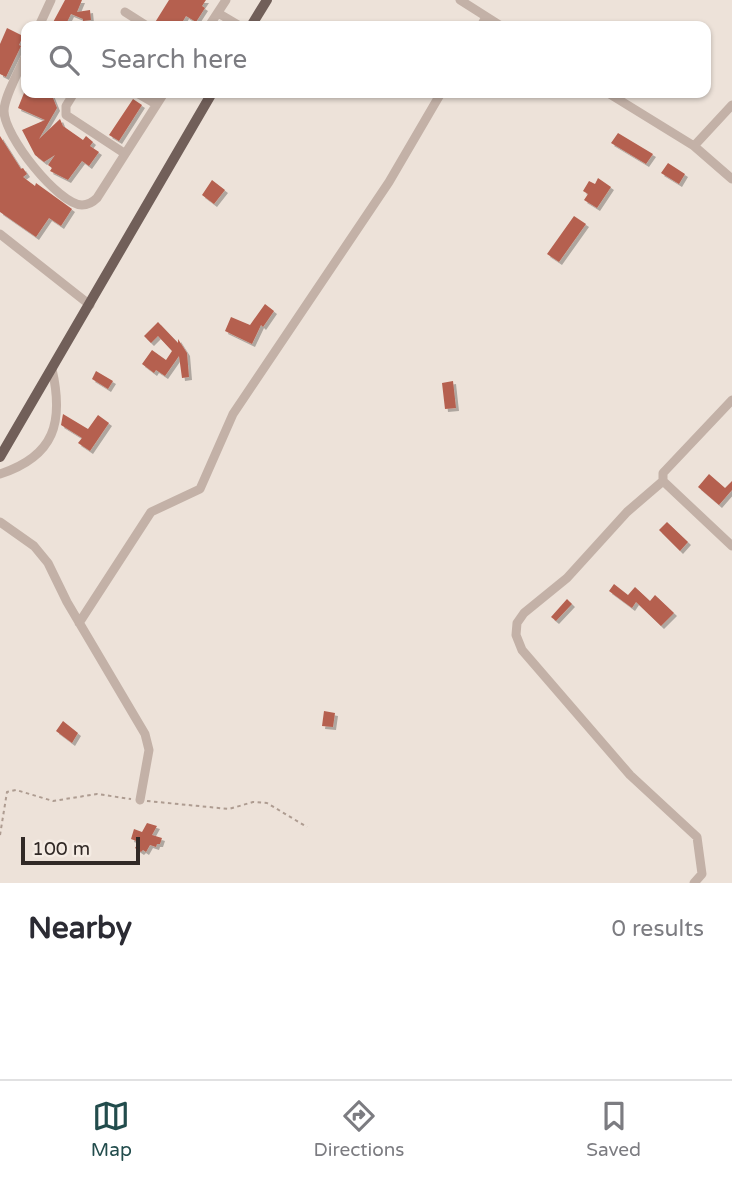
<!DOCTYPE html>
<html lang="en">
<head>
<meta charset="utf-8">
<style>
  body { margin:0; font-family:"Varela Round",sans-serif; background:#f7f7f7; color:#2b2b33 }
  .scale { position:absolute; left:21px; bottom:18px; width:119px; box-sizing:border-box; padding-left:7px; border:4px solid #312926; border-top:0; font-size:19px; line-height:24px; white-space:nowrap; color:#312926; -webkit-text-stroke:5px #f5ece4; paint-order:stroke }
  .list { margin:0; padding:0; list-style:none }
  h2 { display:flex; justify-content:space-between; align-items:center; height:91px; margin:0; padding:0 28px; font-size:30px }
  h2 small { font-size:23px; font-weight:400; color:#7c7c81 }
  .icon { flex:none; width:38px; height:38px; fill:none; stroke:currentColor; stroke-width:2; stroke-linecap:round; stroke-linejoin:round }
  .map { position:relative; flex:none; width:732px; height:883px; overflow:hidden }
  .search { position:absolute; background:#fff; box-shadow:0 2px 5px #0004; left:21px; right:21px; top:21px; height:77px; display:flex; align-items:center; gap:18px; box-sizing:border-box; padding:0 24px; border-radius:14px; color:#7c7c81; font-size:26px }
  .sheet { height:196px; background:#fff }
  nav { display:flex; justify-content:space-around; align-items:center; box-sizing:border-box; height:98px; border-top:2px solid #e1e1e2; background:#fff; font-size:19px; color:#7c7c81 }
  nav a { display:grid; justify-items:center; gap:4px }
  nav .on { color:#224c4c }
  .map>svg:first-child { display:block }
  .building { fill:#b5604f; filter:url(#shadow) }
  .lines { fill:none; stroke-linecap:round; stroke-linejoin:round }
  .path { stroke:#ae9c91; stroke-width:2; stroke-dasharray:3.5 3.5; stroke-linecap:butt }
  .minor { stroke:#c3b1a7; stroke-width:9 }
  .major { stroke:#715f59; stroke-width:10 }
</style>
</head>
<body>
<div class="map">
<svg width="732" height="883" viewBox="0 0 732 883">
  <defs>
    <filter id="shadow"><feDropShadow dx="3" dy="3" stdDeviation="0" flood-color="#0004"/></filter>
  </defs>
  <rect width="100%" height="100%" fill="#ede2d9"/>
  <path class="building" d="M 65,0 L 82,0 L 77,12 L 90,10 L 91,20 L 83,21 L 83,19 L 71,14 L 65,26 L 51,26 Z
    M 169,0 L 206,0 L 202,6 L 205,8 L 196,22 L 186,16 L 180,26 L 157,26 L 154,24 Z
    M 7,28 L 23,36 L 19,45 L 21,46 L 6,77 L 0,74 L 0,44 Z
    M 24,93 L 51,93 L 57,108 L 39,139 L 60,119 L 63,126 L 83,140 L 86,136 L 93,142 L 90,146 L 99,152 L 89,166 L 82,161 L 68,180 L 50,171 L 52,168 L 48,165 L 55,155 L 44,162 L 35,155 L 22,130 L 45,120 L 18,108 Z
    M 133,99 L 142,105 L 119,141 L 109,135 Z
    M 618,133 L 653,154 L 646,164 L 611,143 Z
    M 0,136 L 21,169 L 23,168 L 27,174 L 23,177 L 35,186 L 36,183 L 72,209 L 61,226 L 49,218 L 36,237 L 0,212 Z
    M 668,163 L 685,174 L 679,184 L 661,173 Z
    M 598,178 L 611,187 L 597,208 L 584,200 L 588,194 L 583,191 L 589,181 L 595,184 Z
    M 212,180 L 225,190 L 214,204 L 202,195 Z
    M 574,216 L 586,224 L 559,262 L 547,254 Z
    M 265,304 L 274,311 L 263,327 L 261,325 L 252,344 L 225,331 L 231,317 L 250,325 Z
    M 158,322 L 178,343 L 178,339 L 187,353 L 189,377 L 182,378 L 179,356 L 165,376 L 156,370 L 154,373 L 142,364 L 152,350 L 166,360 L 172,351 L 158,336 L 151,343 L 144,336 Z
    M 96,371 L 113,381 L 108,389 L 92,379 Z
    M 453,381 L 456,408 L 445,409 L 442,383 Z
    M 63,414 L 88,429 L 98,415 L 109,423 L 90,451 L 78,443 L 82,438 L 61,425 Z
    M 709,474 L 725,488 L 732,481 L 732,490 L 719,505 L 698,487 Z
    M 667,522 L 688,542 L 680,551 L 659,530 Z
    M 614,584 L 628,595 L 635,587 L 650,601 L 655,595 L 674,613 L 661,626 L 636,602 L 632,608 L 609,591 Z
    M 567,599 L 572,604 L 556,621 L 551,617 Z
    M 324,711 L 335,713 L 333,727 L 322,726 Z
    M 63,721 L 78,733 L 72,743 L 56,731 Z
    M 147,823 L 157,826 L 152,835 L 162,838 L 160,844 L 157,844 L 156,847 L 150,845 L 146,852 L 143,850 L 141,852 L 135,848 L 139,842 L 131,839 L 134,829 L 142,832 Z"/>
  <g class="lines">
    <path class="path" d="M 147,801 L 229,809 L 253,802 L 267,803 L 307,827
      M 0,835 L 7,792 L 16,790 L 53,801 L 97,794 L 131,799"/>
    <path class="minor" d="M 460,0 L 501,26
      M 125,12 L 147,26
      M 218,13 L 240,26
      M 39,26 L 51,0
      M 209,26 L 226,0
      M 481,26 L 486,17
      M 26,55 C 20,69 4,97 4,111 C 4,136 58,204 82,205 C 88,205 93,202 97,198 L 164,93
      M 74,93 L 66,106 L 66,115 L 124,153
      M 137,93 L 156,104
      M 608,93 L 694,146 L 732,179
      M 694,146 L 732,105
      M 0,234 L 90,305
      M 732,400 L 663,473 L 663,481 L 732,546
      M 0,474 C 55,456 64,422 52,369
      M 663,481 L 627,512 L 567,578 L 524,613 L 517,623 L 516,635 L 522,650 L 630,775 L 697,837 L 702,874 L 694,883
      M 0,522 L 34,546 L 48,563 L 67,602 L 145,734 L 149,750 L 140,800
      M 79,623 L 151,512 L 200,489 L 233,414 L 389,182 L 441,93"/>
    <path class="major" d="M 251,26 L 267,0
      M 0,457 L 212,93"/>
  </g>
</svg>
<div class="scale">100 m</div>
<div class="search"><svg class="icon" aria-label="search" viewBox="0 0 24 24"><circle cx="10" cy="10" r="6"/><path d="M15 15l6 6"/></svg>Search here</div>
</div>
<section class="sheet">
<h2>Nearby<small>0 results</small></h2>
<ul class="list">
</ul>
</section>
<nav>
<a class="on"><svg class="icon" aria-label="map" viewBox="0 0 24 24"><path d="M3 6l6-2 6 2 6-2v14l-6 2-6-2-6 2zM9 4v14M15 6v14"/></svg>Map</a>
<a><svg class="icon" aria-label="directions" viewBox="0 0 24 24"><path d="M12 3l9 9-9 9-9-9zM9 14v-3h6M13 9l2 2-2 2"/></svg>Directions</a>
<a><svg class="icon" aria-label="saved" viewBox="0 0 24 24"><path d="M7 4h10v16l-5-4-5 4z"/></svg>Saved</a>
</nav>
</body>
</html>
